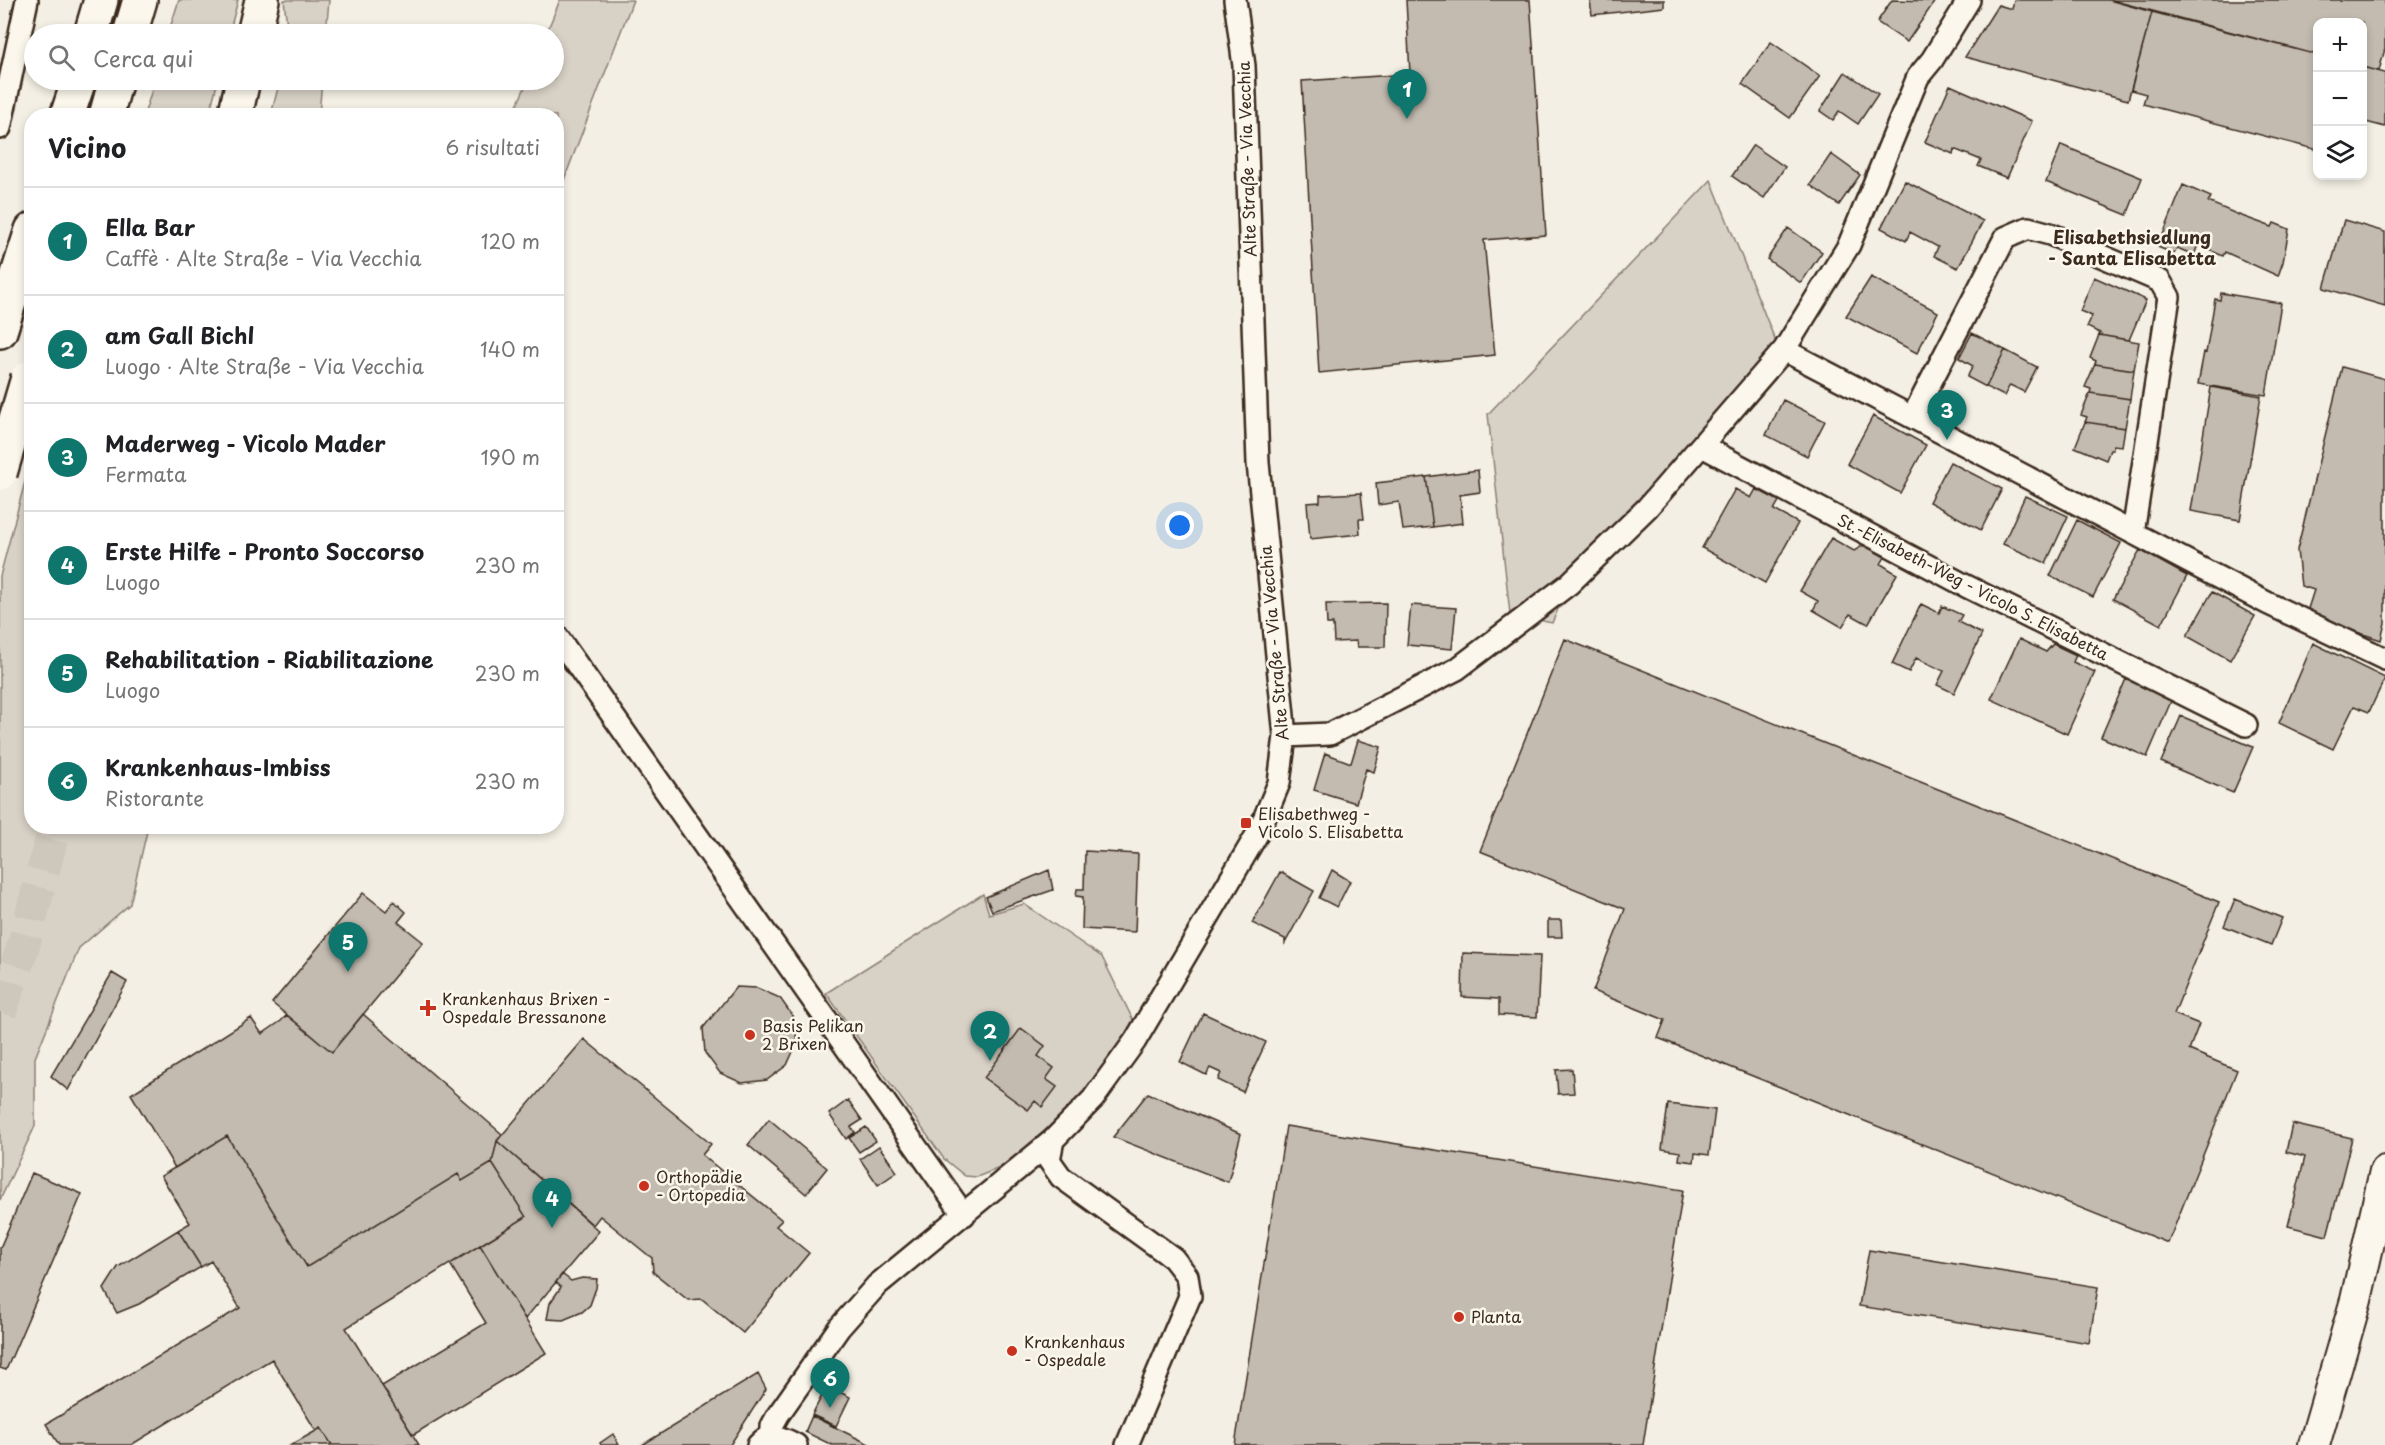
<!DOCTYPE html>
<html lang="it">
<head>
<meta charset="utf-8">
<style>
  body { margin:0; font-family:"Playpen Sans",sans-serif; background:#f6f6f6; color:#202124 }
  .controls { position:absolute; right:18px; top:18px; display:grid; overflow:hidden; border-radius:12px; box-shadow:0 3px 9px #0003 }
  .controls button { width:54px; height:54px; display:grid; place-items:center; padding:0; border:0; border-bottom:2px solid #e0e0e0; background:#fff; color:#202124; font:30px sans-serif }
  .you { position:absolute; left:1180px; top:526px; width:21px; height:21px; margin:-15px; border:4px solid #fff; border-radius:50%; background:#1a73e8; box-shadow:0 0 0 9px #1a73e833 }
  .badge { display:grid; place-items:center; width:39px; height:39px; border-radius:50%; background:#0f766e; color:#fff; font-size:20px; font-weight:700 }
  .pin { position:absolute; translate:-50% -50px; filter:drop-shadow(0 2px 3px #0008) }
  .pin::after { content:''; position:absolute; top:32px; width:21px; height:18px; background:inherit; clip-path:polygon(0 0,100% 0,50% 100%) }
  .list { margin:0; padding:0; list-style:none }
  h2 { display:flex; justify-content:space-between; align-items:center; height:78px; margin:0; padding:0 24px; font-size:26px }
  h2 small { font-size:20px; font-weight:400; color:#757577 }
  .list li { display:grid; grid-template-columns:39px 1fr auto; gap:18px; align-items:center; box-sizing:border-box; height:108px; padding:0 24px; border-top:2px solid #e0e0e0 }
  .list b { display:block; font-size:22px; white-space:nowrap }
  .list p { margin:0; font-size:20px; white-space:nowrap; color:#757577 }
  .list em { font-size:20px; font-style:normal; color:#757577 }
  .icon { flex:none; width:33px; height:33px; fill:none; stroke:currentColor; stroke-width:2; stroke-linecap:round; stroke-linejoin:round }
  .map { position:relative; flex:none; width:2385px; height:1445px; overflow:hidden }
  .search { position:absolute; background:#fff; box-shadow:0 3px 9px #0003; left:24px; top:24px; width:540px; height:66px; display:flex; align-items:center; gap:15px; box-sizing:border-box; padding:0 21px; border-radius:33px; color:#757577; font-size:22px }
  .panel { position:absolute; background:#fff; box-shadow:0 3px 9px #0003; left:24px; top:108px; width:540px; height:726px; border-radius:24px }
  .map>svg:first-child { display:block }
  .green { fill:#d8d1c6; stroke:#8a7e72; stroke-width:1.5 }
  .building { fill:#c3bbb0; stroke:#3b2a1e; stroke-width:1.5 }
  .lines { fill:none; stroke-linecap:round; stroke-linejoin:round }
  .street-tunnel { stroke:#cec8bc; stroke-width:21; stroke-dasharray:21 10; stroke-linecap:butt }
  .primary-tunnel { stroke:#cec8bc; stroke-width:33; stroke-dasharray:33 16; stroke-linecap:butt }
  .street-casing { stroke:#3b2a1e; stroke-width:26 }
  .secondary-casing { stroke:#3b2a1e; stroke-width:34 }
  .primary-casing { stroke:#3b2a1e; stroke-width:38 }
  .highway-casing { stroke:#3b2a1e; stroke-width:38 }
  .street { stroke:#fbf7ec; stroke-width:21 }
  .secondary { stroke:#fbf7ec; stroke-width:30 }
  .primary { stroke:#fbf7ec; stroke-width:33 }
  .highway { stroke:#fbf7ec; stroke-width:33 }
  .highway-bridge-casing { stroke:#3b2a1e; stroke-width:38; stroke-linecap:butt }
  .highway-bridge { stroke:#fbf7ec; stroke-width:33 }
  .poi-dot { fill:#c8321e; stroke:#fbf7ec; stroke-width:2 }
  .labels { text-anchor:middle; stroke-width:5; stroke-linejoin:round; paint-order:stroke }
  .street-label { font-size:16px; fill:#3b2a1e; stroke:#fbf7ec }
  .poi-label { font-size:16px; fill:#3b2a1e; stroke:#fbf7ec; text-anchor:start }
  .neighbourhood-label { font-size:18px; font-weight:bold; fill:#3b2a1e; stroke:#fbf7ec }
</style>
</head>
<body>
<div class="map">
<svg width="2385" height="1445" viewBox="0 0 2385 1445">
  <rect width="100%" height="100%" fill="#f3efe4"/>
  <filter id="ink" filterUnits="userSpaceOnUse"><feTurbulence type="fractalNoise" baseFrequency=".0167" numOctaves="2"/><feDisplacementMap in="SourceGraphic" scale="12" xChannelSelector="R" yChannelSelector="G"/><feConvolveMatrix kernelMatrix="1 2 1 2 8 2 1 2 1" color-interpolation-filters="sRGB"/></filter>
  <g filter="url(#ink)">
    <path class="green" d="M 179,0 L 238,0 L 229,34 L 168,34 Z
      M 284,0 L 329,0 L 326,34 L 288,34 Z
      M 560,0 L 633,0 L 557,198 L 556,116 L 513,115 L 528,80 L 554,80 L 554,34 L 546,34 Z
      M 155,80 L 218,80 L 209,115 L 144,115 Z
      M 280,80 L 322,80 L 319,115 L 271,115 Z
      M 1711,180 L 1777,345 L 1678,489 L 1558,609 L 1552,623 L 1510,614 L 1488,414 Z
      M 30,463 L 32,826 L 148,827 L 130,904 L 79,948 L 35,1058 L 35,1126 L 0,1200 L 0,576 Z
      M 983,894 L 989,914 L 1024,904 L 1102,957 L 1134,1022 L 1077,1101 L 1007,1165 L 977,1177 L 965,1176 L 944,1159 L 826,993 Z"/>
    <path class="building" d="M 1406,0 L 1530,0 L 1546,235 L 1484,240 L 1495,355 L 1319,373 L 1302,81 L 1410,74 Z
      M 1590,0 L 1664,0 L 1664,7 L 1592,15 Z
      M 1892,0 L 1935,1 L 1907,42 L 1877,22 Z
      M 2014,0 L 2109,0 L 2152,12 L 2128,100 L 1965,57 L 1998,5 L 2012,9 Z
      M 2111,0 L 2385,0 L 2385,49 L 2379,71 L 2362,67 L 2362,22 L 2318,22 L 2318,55 Z
      M 2152,12 L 2318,55 L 2318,150 L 2143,104 L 2146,94 L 2131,90 Z
      M 1771,42 L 1820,76 L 1790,118 L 1742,84 Z
      M 2362,67 L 2385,73 L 2385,127 L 2362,121 Z
      M 1845,72 L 1878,94 L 1858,124 L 1839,111 L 1833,120 L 1820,111 Z
      M 1950,85 L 2032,121 L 2007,178 L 1978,166 L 1981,160 L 1954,149 L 1953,154 L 1925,142 Z
      M 1753,145 L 1785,167 L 1764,198 L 1732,176 Z
      M 2061,145 L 2142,178 L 2127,215 L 2046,182 Z
      M 1831,154 L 1860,175 L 1839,205 L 1810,185 Z
      M 1905,181 L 1983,221 L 1958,268 L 1934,256 L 1938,247 L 1910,232 L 1906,241 L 1881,228 Z
      M 2183,185 L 2211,197 L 2208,202 L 2239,215 L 2272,227 L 2274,223 L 2289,229 L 2283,262 L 2278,276 L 2225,252 L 2223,256 L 2198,245 L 2194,255 L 2177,248 L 2174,254 L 2158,247 Z
      M 2344,220 L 2385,232 L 2385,306 L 2324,288 Z
      M 1788,228 L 1822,252 L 1801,283 L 1767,259 Z
      M 1871,277 L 1938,312 L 1917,353 L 1846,316 Z
      M 2094,277 L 2146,300 L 2129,340 L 2099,335 L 2100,333 L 2087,327 L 2092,316 L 2080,311 Z
      M 2221,293 L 2281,303 L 2266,395 L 2198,384 L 2204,352 L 2206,353 L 2215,299 L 2220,300 Z
      M 1972,333 L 2005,350 L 1986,387 L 1967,377 L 1973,366 L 1959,358 Z
      M 2099,335 L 2139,342 L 2134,370 L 2095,364 L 2096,361 L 2090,358 Z
      M 2005,350 L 2037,367 L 2024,392 L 2010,385 L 2004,396 L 1986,387 Z
      M 2095,364 L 2134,370 L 2130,399 L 2090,393 L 2091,389 L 2085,387 Z
      M 2342,367 L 2385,379 L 2385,623 L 2381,640 L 2306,615 L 2314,590 L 2301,586 L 2297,550 Z
      M 2211,387 L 2261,396 L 2240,520 L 2191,511 Z
      M 2090,393 L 2130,399 L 2125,428 L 2085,422 L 2087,417 L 2081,415 Z
      M 1783,400 L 1825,421 L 1807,456 L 1766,435 Z
      M 1873,416 L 1926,445 L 1900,493 L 1847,464 Z
      M 2085,422 L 2125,428 L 2122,446 L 2113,445 L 2113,450 L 2110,450 L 2106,460 L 2075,447 Z
      M 1950,462 L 2002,489 L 1981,530 L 1929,502 Z
      M 1478,470 L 1480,492 L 1460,495 L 1463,523 L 1433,527 L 1426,477 Z
      M 1426,477 L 1433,527 L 1403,530 L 1399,502 L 1378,505 L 1376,483 Z
      M 1735,489 L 1751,498 L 1756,489 L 1779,501 L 1774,510 L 1798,523 L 1765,583 L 1702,548 Z
      M 1361,493 L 1364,519 L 1359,519 L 1360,534 L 1310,539 L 1307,503 L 1320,502 L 1320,495 Z
      M 2025,496 L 2068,516 L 2046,563 L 2003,544 Z
      M 2077,520 L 2121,543 L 2093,597 L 2050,576 Z
      M 1831,538 L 1854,551 L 1864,545 L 1885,557 L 1881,564 L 1897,574 L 1868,624 L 1850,614 L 1842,627 L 1813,610 L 1818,601 L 1800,591 Z
      M 2140,550 L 2187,576 L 2161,625 L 2113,599 Z
      M 2212,592 L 2255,616 L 2230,660 L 2187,636 Z
      M 1386,603 L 1385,647 L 1357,647 L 1356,641 L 1334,642 L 1333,624 L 1327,624 L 1326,604 Z
      M 1921,604 L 1939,613 L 1942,606 L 1962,615 L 1958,622 L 1982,634 L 1954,693 L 1937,685 L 1944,671 L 1916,658 L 1909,672 L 1892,664 Z
      M 1411,605 L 1456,608 L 1452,649 L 1407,645 Z
      M 1565,639 L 2219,902 L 2174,1014 L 2199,1024 L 2189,1050 L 2237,1070 L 2168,1243 L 1658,1038 L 1665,1020 L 1593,991 L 1625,909 L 1480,851 Z
      M 2019,639 L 2046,652 L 2053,644 L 2076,655 L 2073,662 L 2095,672 L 2067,734 L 1991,699 Z
      M 2313,643 L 2385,678 L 2369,712 L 2354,706 L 2333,749 L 2279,723 Z
      M 2126,679 L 2172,699 L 2147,757 L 2101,737 Z
      M 2181,716 L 2253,747 L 2233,793 L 2161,762 Z
      M 1358,740 L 1381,747 L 1374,772 L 1366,769 L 1356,803 L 1314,790 L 1325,753 L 1351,763 Z
      M 1085,851 L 1138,854 L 1135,932 L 1082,929 L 1083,897 L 1076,896 L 1077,889 L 1084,889 Z
      M 1049,870 L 1053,890 L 992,911 L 986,897 Z
      M 1332,870 L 1350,881 L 1337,907 L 1319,898 Z
      M 1280,872 L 1314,891 L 1285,943 L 1285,939 L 1252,923 Z
      M 363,893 L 386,911 L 394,901 L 406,912 L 398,922 L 423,942 L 332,1052 L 272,1003 Z
      M 2235,899 L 2282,918 L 2271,945 L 2224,926 Z
      M 1548,920 L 1561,920 L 1562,937 L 1548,937 Z
      M 1463,953 L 1540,956 L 1537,1017 L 1499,1015 L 1499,999 L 1462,997 Z
      M 112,973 L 127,982 L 68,1090 L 51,1076 Z
      M 736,987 L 757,988 L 780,998 L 794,1018 L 797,1043 L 787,1065 L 767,1080 L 742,1083 L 720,1073 L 705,1053 L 703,1028 Z
      M 1203,1013 L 1266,1042 L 1243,1092 L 1218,1080 L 1221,1073 L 1210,1068 L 1206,1075 L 1180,1062 Z
      M 363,1014 L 502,1134 L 497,1141 L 492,1163 L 462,1181 L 458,1174 L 307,1267 L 227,1136 L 175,1168 L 131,1094 L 251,1018 L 262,1034 L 281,1021 L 287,1015 L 332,1052 Z
      M 1021,1028 L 1045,1046 L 1038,1056 L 1054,1068 L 1046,1079 L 1057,1087 L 1042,1107 L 1035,1101 L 1028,1110 L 984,1078 Z
      M 584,1039 L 711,1144 L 702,1155 L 782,1220 L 776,1226 L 809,1253 L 743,1333 L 702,1299 L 688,1300 L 653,1272 L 652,1258 L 648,1255 L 600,1216 L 593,1225 L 497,1141 Z
      M 1572,1069 L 1574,1093 L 1558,1094 L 1556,1070 Z
      M 1148,1093 L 1241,1134 L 1228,1182 L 1113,1137 Z
      M 848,1100 L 862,1120 L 851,1127 L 855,1132 L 846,1139 L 829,1114 Z
      M 1668,1104 L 1715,1110 L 1709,1155 L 1695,1153 L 1694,1162 L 1679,1160 L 1680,1152 L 1662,1149 Z
      M 769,1119 L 827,1168 L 806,1194 L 748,1145 Z
      M 2292,1124 L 2352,1138 L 2327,1236 L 2288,1226 L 2305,1157 L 2286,1152 Z
      M 1286,1126 L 1683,1190 L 1643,1445 L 1235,1445 Z
      M 866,1127 L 876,1141 L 859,1152 L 849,1138 Z
      M 227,1136 L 307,1267 L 458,1174 L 462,1181 L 492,1163 L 526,1217 L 346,1328 L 419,1445 L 332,1445 L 321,1428 L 316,1431 L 272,1359 L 131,1445 L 59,1445 L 46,1424 L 240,1308 L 211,1261 L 201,1267 L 178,1230 L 190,1223 L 161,1176 Z
      M 497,1141 L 599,1231 L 525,1319 L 480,1245 L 526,1217 L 492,1163 Z
      M 879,1146 L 897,1172 L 878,1185 L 860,1159 Z
      M 32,1173 L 82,1194 L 6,1370 L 0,1368 L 0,1248 Z
      M 178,1230 L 201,1267 L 139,1304 L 117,1313 L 104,1289 L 118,1267 Z
      M 480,1245 L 546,1353 L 413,1435 L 382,1386 L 486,1323 L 450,1264 Z
      M 1869,1250 L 2098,1287 L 2089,1343 L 1859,1306 Z
      M 562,1274 L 571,1281 L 582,1278 L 597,1279 L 596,1288 L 590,1305 L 582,1312 L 563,1320 L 547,1319 L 550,1303 L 561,1287 L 556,1282 Z
      M 758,1374 L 766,1389 L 730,1445 L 642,1445 Z
      M 827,1386 L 850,1397 L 836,1426 L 812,1415 Z
      M 812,1416 L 871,1445 L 832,1445 L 805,1432 Z
      M 321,1428 L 332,1445 L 291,1445 L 316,1431 Z
      M 613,1434 L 619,1445 L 601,1445 L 600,1443 Z"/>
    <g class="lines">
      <path class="street-tunnel" d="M 3,425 L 32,445"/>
      <path class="primary-tunnel" d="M 0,1012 L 23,947 L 55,826"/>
      <defs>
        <path id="street" d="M 0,128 L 27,0
          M 1784,350 L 2267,603 L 2385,659
          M 1913,416 L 2005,238 L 2028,228 L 2050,234 L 2160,281 L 2169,297 L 2133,533
          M 1702,446 L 1966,586 L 2246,725
          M 556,635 L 964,1215
          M 1285,736 L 1330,734 L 1457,669 L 1569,584 L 1647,508 L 1784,350 L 1849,245 L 1918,77 L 1932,60 L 1969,0
          M 1053,1140 L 1049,1160 L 1061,1177 L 1173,1258 L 1187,1276 L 1190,1296 L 1127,1445
          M 772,1436 L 772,1426 L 778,1415 L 839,1328 L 877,1285 L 1053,1140 L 1093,1099 L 1135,1041 L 1259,831 L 1279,783 L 1285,736 L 1258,463 L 1244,66 L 1235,0
          M 758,1445 C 770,1431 783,1438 796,1445"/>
        <path id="secondary" d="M 2314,1445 L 2356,1300 L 2385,1171"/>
        <path id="primary" d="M 254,34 L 262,0
          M 235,116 L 243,80"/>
        <path id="highway" d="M 91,34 L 101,0
          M 130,34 L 140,0
          M 67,116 L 79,80
          M 106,116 L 116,80
          M 0,331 L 32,230"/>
      </defs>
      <use href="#street" class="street-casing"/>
      <use href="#secondary" class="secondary-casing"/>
      <use href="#primary" class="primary-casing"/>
      <use href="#highway" class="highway-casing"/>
      <use href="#street" class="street"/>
      <use href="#secondary" class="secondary"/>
      <use href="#primary" class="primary"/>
      <use href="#highway" class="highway"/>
      <defs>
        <path id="highway-bridge" d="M 0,473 L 28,378"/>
      </defs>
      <use href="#highway-bridge" class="highway-bridge-casing"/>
      <use href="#highway-bridge" class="highway-bridge"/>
    </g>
  </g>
  <g class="poi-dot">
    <rect x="1240" y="817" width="12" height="12" rx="3"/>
    <path d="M425 999h6v6h6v6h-6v6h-6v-6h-6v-6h6z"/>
    <circle cx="750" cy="1035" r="6"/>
    <circle cx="644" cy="1186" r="6"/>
    <circle cx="1459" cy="1317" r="6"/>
    <circle cx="1012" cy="1351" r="6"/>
  </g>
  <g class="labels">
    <g class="street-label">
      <text transform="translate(1247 159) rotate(-92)" y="6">Alte Straße - Via Vecchia</text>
      <text transform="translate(1973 587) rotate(27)" y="6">St.-Elisabeth-Weg - Vicolo S. Elisabetta</text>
      <text transform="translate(1274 643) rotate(-95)" y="6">Alte Straße - Via Vecchia</text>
    </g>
    <g class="poi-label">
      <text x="1258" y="820">Elisabethweg -<tspan x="1258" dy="18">Vicolo S. Elisabetta</tspan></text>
      <text x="442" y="1005">Krankenhaus Brixen -<tspan x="442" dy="18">Ospedale Bressanone</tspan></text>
      <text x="762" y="1032">Basis Pelikan<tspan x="762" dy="18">2 Brixen</tspan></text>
      <text x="656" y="1183">Orthopädie<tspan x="656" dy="18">- Ortopedia</tspan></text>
      <text x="1471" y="1323">Planta</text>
      <text x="1024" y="1348">Krankenhaus<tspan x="1024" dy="18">- Ospedale</tspan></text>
    </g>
    <g class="neighbourhood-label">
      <text x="2132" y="244">Elisabethsiedlung<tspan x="2132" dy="21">- Santa Elisabetta</tspan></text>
    </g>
  </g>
</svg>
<div class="controls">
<button>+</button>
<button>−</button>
<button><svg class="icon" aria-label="layers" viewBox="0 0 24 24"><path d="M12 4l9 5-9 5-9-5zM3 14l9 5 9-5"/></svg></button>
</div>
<div class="you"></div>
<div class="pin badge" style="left:1407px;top:119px">1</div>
<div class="pin badge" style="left:990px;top:1061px">2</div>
<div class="pin badge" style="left:1947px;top:440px">3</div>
<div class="pin badge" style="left:552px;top:1228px">4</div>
<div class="pin badge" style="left:348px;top:972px">5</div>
<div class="pin badge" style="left:830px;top:1408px">6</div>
<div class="search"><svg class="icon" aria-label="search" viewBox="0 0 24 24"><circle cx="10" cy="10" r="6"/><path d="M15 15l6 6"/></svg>Cerca qui</div>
<section class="panel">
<h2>Vicino<small>6 risultati</small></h2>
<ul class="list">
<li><span class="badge">1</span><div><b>Ella Bar</b><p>Caffè · Alte Straße - Via Vecchia</p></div><em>120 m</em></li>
<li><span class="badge">2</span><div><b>am Gall Bichl</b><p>Luogo · Alte Straße - Via Vecchia</p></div><em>140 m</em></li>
<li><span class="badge">3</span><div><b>Maderweg - Vicolo Mader</b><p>Fermata</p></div><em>190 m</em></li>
<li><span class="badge">4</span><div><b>Erste Hilfe - Pronto Soccorso</b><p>Luogo</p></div><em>230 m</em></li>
<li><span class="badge">5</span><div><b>Rehabilitation - Riabilitazione</b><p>Luogo</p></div><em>230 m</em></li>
<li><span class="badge">6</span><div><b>Krankenhaus-Imbiss</b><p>Ristorante</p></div><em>230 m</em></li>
</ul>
</section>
</div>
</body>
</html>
